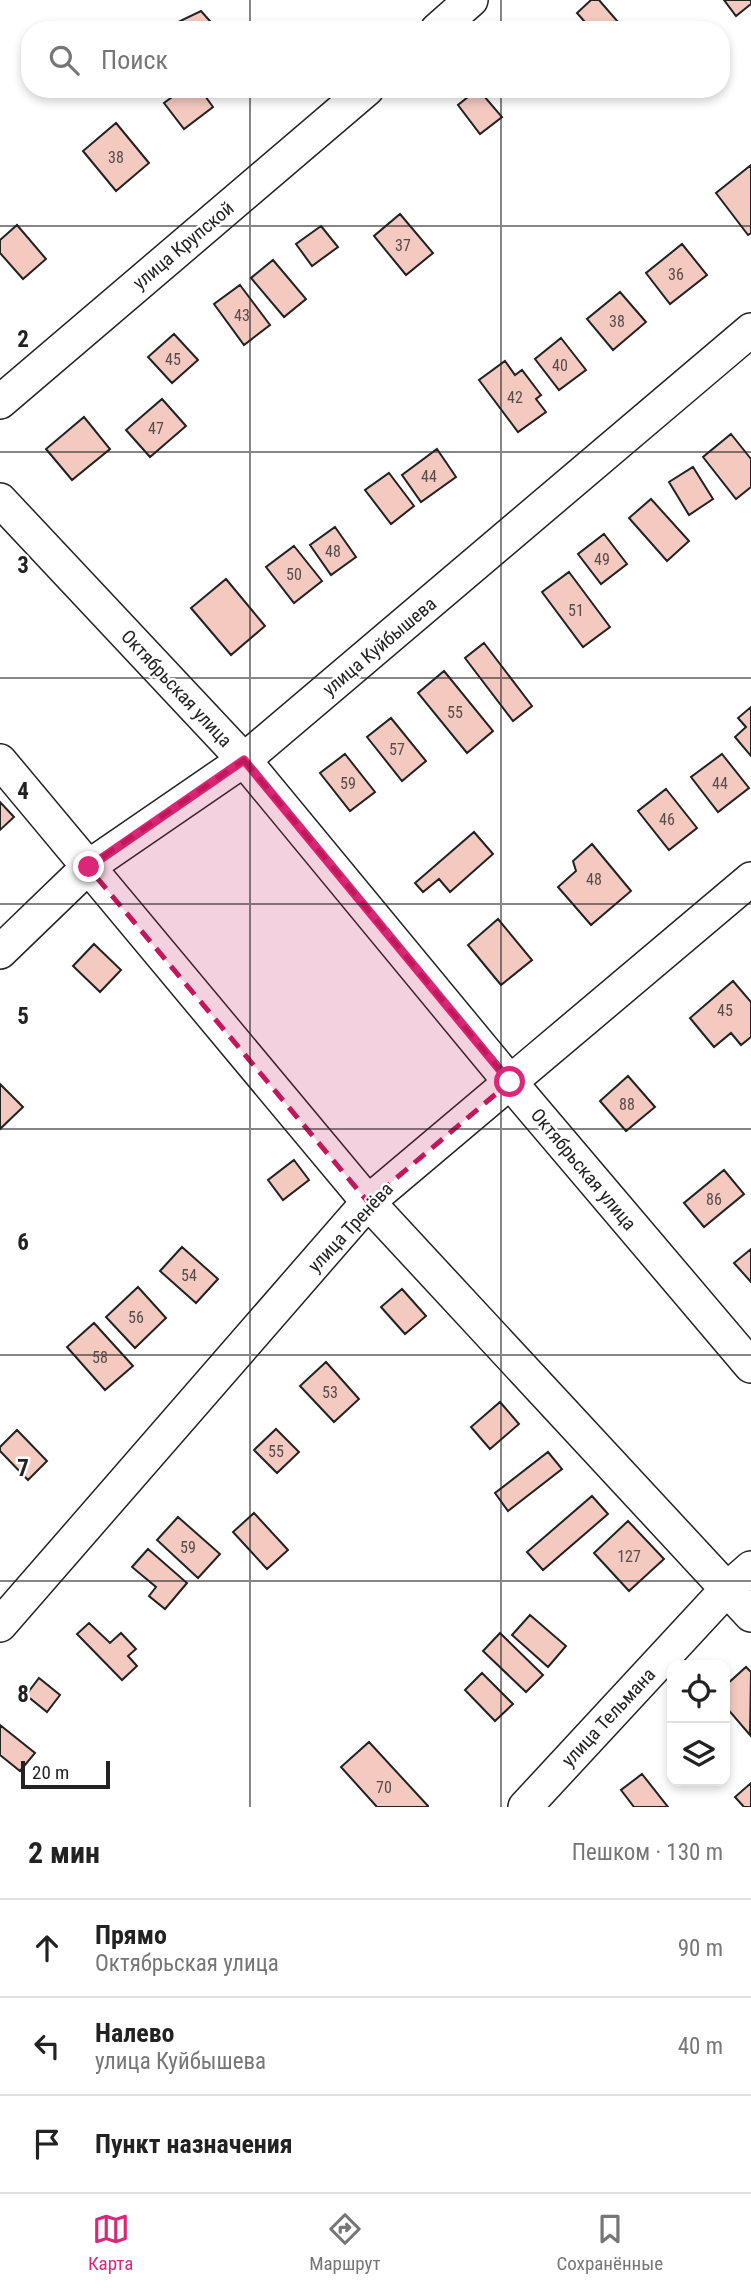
<!DOCTYPE html>
<html lang="ru">
<head>
<meta charset="utf-8">
<style>
  body { margin:0; font-family:"Roboto Condensed",sans-serif; background:#f2f2f2; color:#222 }
  .controls { position:absolute; right:21px; bottom:21px; display:grid; overflow:hidden; border-radius:14px; box-shadow:0 4px 10px #0003 }
  .controls button { width:63px; height:63px; display:grid; place-items:center; padding:0; border:0; border-bottom:2px solid #e0e0e0; background:#fff; color:#222; font:35px sans-serif }
  .scale { position:absolute; left:21px; bottom:18px; width:89px; box-sizing:border-box; padding-left:7px; border:4px solid #222; border-top:0; font-size:19px; line-height:24px; white-space:nowrap; color:#222; -webkit-text-stroke:5px #fff; paint-order:stroke }
  .stop { position:absolute; width:21px; height:21px; margin:-16px; border:5px solid #db2777; border-radius:50%; background:#fff }
  .stop.end { background:#db2777; border-color:#fff; box-shadow:0 2px 7px #0008 }
  .list { margin:0; padding:0; list-style:none }
  h2 { display:flex; justify-content:space-between; align-items:center; height:91px; margin:0; padding:0 28px; font-size:30px }
  h2 small { font-size:23px; font-weight:400; color:#767676 }
  .list li { display:grid; grid-template-columns:46px 1fr auto; gap:21px; align-items:center; box-sizing:border-box; height:98px; padding:0 28px; border-top:2px solid #e0e0e0 }
  .list b { display:block; font-size:26px; white-space:nowrap }
  .list p { margin:0; font-size:23px; white-space:nowrap; color:#767676 }
  .list em { font-size:23px; font-style:normal; color:#767676 }
  .icon { flex:none; width:38px; height:38px; fill:none; stroke:currentColor; stroke-width:2; stroke-linecap:round; stroke-linejoin:round }
  .map { position:relative; flex:none; width:751px; height:1807px; overflow:hidden }
  .search { position:absolute; background:#fff; box-shadow:0 4px 10px #0003; left:21px; right:21px; top:21px; height:77px; display:flex; align-items:center; gap:18px; box-sizing:border-box; padding:0 24px; border-radius:28px; color:#767676; font-size:26px }
  .sheet { height:385px; background:#fff }
  nav { display:flex; justify-content:space-around; align-items:center; box-sizing:border-box; height:98px; border-top:2px solid #e0e0e0; background:#fff; font-size:19px; color:#767676 }
  nav a { display:grid; justify-items:center; gap:4px }
  nav .on { color:#db2777 }
  .map>svg:first-child { display:block }
  .building { fill:#f3c9c0; stroke:#222; stroke-width:2 }
  .lines { fill:none; stroke-linecap:round; stroke-linejoin:round }
  .minor-casing { stroke:#222; stroke-width:36 }
  .minor { stroke:#fff; stroke-width:33 }
  .route { stroke:#db2777; stroke-width:9 }
  .marked { fill:#c2185b; fill-opacity:0.2; stroke:#c2185b; stroke-width:5; stroke-dasharray:14 9; stroke-linejoin:round }
  .grid { fill:none; stroke:#222; stroke-width:2; stroke-opacity:0.55 }
  .labels { text-anchor:middle; stroke-width:5; stroke-linejoin:round; paint-order:stroke }
  .number-label { font-size:16px; fill:#564c4a }
  .street-label { font-size:19px; fill:#222; stroke:#fff }
  .grid-label { font-size:23px; text-anchor:middle; font-weight:bold; fill:#222; stroke:#fff; stroke-width:5; stroke-linejoin:round; paint-order:stroke }
</style>
</head>
<body>
<div class="map">
<svg width="751" height="1807" viewBox="0 0 751 1807">
  <rect width="100%" height="100%" fill="#fff"/>
  <path class="building" d="M 591,0 L 599,0 L 625,30 L 592,30 L 577,13 Z
    M 724,0 L 751,0 L 751,4 L 736,16 Z
    M 201,11 L 218,30 L 187,30 L 180,21 Z
    M 183,89 L 200,89 L 213,107 L 184,129 L 164,103 Z
    M 478,89 L 502,117 L 480,134 L 458,105 Z
    M 116,123 L 149,163 L 116,191 L 83,151 Z
    M 751,165 L 751,233 L 748,235 L 716,193 Z
    M 400,214 L 433,253 L 406,275 L 374,236 Z
    M 17,225 L 46,259 L 23,279 L 0,253 L 0,240 Z
    M 321,226 L 338,247 L 312,266 L 296,244 Z
    M 682,244 L 707,275 L 670,304 L 646,273 Z
    M 273,260 L 306,299 L 284,317 L 251,278 Z
    M 240,285 L 270,325 L 244,345 L 214,304 Z
    M 620,292 L 646,322 L 613,350 L 587,319 Z
    M 174,334 L 198,360 L 172,383 L 148,357 Z
    M 561,338 L 586,370 L 559,390 L 535,359 Z
    M 505,361 L 515,375 L 522,370 L 541,395 L 536,399 L 546,412 L 518,432 L 479,380 Z
    M 162,399 L 186,426 L 150,457 L 126,430 Z
    M 84,417 L 110,449 L 72,480 L 46,449 Z
    M 731,434 L 751,459 L 751,487 L 736,499 L 703,457 Z
    M 437,449 L 456,477 L 421,502 L 402,475 Z
    M 693,467 L 713,499 L 689,515 L 669,482 Z
    M 389,473 L 414,506 L 391,524 L 365,490 Z
    M 651,499 L 689,541 L 667,561 L 629,518 Z
    M 335,527 L 356,557 L 331,575 L 310,545 Z
    M 604,534 L 627,564 L 601,584 L 578,554 Z
    M 294,546 L 322,581 L 294,603 L 266,567 Z
    M 569,572 L 610,627 L 583,647 L 542,592 Z
    M 226,579 L 265,626 L 231,655 L 191,608 Z
    M 484,643 L 532,706 L 513,721 L 465,658 Z
    M 444,671 L 493,731 L 467,753 L 418,693 Z
    M 751,707 L 751,756 L 735,737 L 746,727 L 738,718 Z
    M 391,718 L 426,761 L 402,781 L 367,737 Z
    M 345,754 L 375,792 L 350,811 L 320,773 Z
    M 722,754 L 749,788 L 718,812 L 691,777 Z
    M 666,789 L 697,828 L 669,850 L 638,811 Z
    M 0,802 L 14,817 L 0,830 Z
    M 474,832 L 493,854 L 450,892 L 439,879 L 423,892 L 415,883 Z
    M 592,844 L 631,891 L 591,925 L 558,887 L 576,871 L 573,861 Z
    M 498,919 L 532,960 L 501,985 L 468,945 Z
    M 94,944 L 121,970 L 100,992 L 73,966 Z
    M 733,981 L 751,1002 L 751,1037 L 741,1045 L 731,1033 L 714,1047 L 690,1018 Z
    M 628,1076 L 655,1107 L 626,1131 L 600,1101 Z
    M 0,1084 L 23,1107 L 0,1129 Z
    M 294,1160 L 309,1180 L 283,1200 L 268,1180 Z
    M 724,1170 L 744,1194 L 704,1227 L 684,1203 Z
    M 182,1247 L 218,1279 L 196,1303 L 160,1271 Z
    M 751,1249 L 751,1282 L 734,1263 Z
    M 138,1287 L 166,1318 L 135,1348 L 106,1317 Z
    M 402,1289 L 426,1316 L 405,1334 L 381,1307 Z
    M 94,1323 L 133,1366 L 105,1390 L 67,1347 Z
    M 326,1362 L 359,1399 L 334,1422 L 300,1386 Z
    M 500,1402 L 519,1424 L 490,1449 L 471,1427 Z
    M 276,1429 L 299,1452 L 277,1473 L 254,1450 Z
    M 17,1430 L 47,1461 L 28,1480 L 0,1451 L 0,1447 Z
    M 548,1452 L 562,1469 L 508,1511 L 495,1493 Z
    M 592,1496 L 608,1514 L 543,1570 L 527,1552 Z
    M 254,1513 L 288,1550 L 267,1569 L 233,1532 Z
    M 178,1517 L 220,1554 L 198,1578 L 157,1540 Z
    M 628,1521 L 664,1559 L 629,1591 L 594,1553 Z
    M 148,1549 L 187,1583 L 165,1609 L 149,1596 L 156,1587 L 132,1567 Z
    M 530,1615 L 566,1646 L 548,1667 L 512,1635 Z
    M 89,1623 L 110,1643 L 121,1633 L 136,1649 L 128,1656 L 137,1666 L 122,1680 L 77,1634 Z
    M 500,1633 L 543,1675 L 526,1692 L 483,1651 Z
    M 746,1667 L 751,1672 L 750,1735 L 725,1706 L 725,1686 Z
    M 482,1673 L 513,1704 L 495,1721 L 465,1690 Z
    M 39,1678 L 60,1695 L 47,1712 L 26,1695 Z
    M 0,1725 L 35,1753 L 20,1771 L 0,1755 Z
    M 369,1742 L 428,1806 L 428,1807 L 377,1807 L 341,1767 Z
    M 642,1774 L 668,1807 L 634,1807 L 621,1790 Z
    M 751,1783 L 751,1807 L 744,1807 L 735,1797 Z"/>
  <g class="lines">
    <defs>
      <path id="minor" d="M 437,30 L 471,0
        M 0,402 L 367,89
        M 0,500 L 244,760 L 510,1082 L 751,1366
        M 0,761 L 368,1202 L 751,1615
        M 0,952 L 88,867 L 244,760 L 751,330
        M 0,1625 L 368,1202 L 751,879
        M 525,1807 L 727,1589 L 751,1568"/>
    </defs>
    <use href="#minor" class="minor-casing"/>
    <use href="#minor" class="minor"/>
  </g>
  <g class="lines">
    <path class="route" d="M 89,867 L 244,760 L 510,1082"/>
  </g>
  <path class="marked" d="M 244,760 L 510,1082 L 368,1202 L 88,867 Z"/>
  <path class="grid" d="M 250,0 L 250,30M 501,0 L 501,30M 250,89 L 250,1807M 501,89 L 501,1807M 0,226 L 751,226M 0,452 L 751,452M 0,678 L 751,678M 0,904 L 751,904M 0,1129 L 751,1129M 0,1355 L 751,1355M 0,1581 L 751,1581"/>
  <g class="labels">
    <g class="number-label">
      <text x="116" y="163">38</text>
      <text x="403" y="251">37</text>
      <text x="676" y="280">36</text>
      <text x="242" y="321">43</text>
      <text x="617" y="327">38</text>
      <text x="173" y="365">45</text>
      <text x="560" y="371">40</text>
      <text x="515" y="403">42</text>
      <text x="156" y="434">47</text>
      <text x="429" y="482">44</text>
      <text x="333" y="557">48</text>
      <text x="602" y="565">49</text>
      <text x="294" y="580">50</text>
      <text x="576" y="616">51</text>
      <text x="455" y="718">55</text>
      <text x="397" y="755">57</text>
      <text x="348" y="789">59</text>
      <text x="720" y="789">44</text>
      <text x="667" y="825">46</text>
      <text x="594" y="885">48</text>
      <text x="725" y="1016">45</text>
      <text x="627" y="1110">88</text>
      <text x="714" y="1205">86</text>
      <text x="189" y="1281">54</text>
      <text x="136" y="1323">56</text>
      <text x="100" y="1363">58</text>
      <text x="330" y="1398">53</text>
      <text x="276" y="1457">55</text>
      <text x="188" y="1553">59</text>
      <text x="629" y="1562">127</text>
      <text x="384" y="1793">70</text>
    </g>
    <g class="street-label">
      <text transform="translate(183 245) rotate(-40)" y="7">улица Крупской</text>
      <text transform="translate(379 646) rotate(-40)" y="7">улица Куйбышева</text>
      <text transform="translate(177 688) rotate(47)" y="7">Октябрьская улица</text>
      <text transform="translate(584 1169) rotate(50)" y="7">Октябрьская улица</text>
      <text transform="translate(350 1227) rotate(-47)" y="7">улица Тренёва</text>
      <text transform="translate(608 1717) rotate(-47)" y="7">улица Тельмана</text>
    </g>
  </g>
  <g class="grid-label">
    <text x="23" y="347">2</text>
    <text x="23" y="573">3</text>
    <text x="23" y="799">4</text>
    <text x="23" y="1024">5</text>
    <text x="23" y="1250">6</text>
    <text x="23" y="1476">7</text>
    <text x="23" y="1702">8</text>
  </g>
</svg>
<div class="controls">
<button><svg class="icon" aria-label="locate" viewBox="0 0 24 24"><circle cx="12" cy="12" r="6"/><path d="M12 2v4M12 18v4M2 12h4M18 12h4"/></svg></button>
<button><svg class="icon" aria-label="layers" viewBox="0 0 24 24"><path d="M12 4l9 5-9 5-9-5zM3 14l9 5 9-5"/></svg></button>
</div>
<div class="scale">20 m</div>
<div class="stop" style="left:510px;top:1082px"></div>
<div class="stop end" style="left:89px;top:867px"></div>
<div class="search"><svg class="icon" aria-label="search" viewBox="0 0 24 24"><circle cx="10" cy="10" r="6"/><path d="M15 15l6 6"/></svg>Поиск</div>
</div>
<section class="sheet">
<h2>2 мин<small>Пешком · 130 m</small></h2>
<ul class="list">
<li><svg class="icon" aria-label="ahead" viewBox="0 0 24 24"><path d="M12 20V5M6 11l6-6 6 6"/></svg><div><b>Прямо</b><p>Октябрьская улица</p></div><em>90 m</em></li>
<li><svg class="icon" aria-label="left" viewBox="0 0 24 24"><path d="M17 20v-9H6M10 6l-5 5 5 5"/></svg><div><b>Налево</b><p>улица Куйбышева</p></div><em>40 m</em></li>
<li><svg class="icon" aria-label="arrive" viewBox="0 0 24 24"><path d="M6 21V4h12l-3 4 3 4H6"/></svg><div><b>Пункт назначения</b></div></li>
</ul>
</section>
<nav>
<a class="on"><svg class="icon" aria-label="map" viewBox="0 0 24 24"><path d="M3 6l6-2 6 2 6-2v14l-6 2-6-2-6 2zM9 4v14M15 6v14"/></svg>Карта</a>
<a><svg class="icon" aria-label="directions" viewBox="0 0 24 24"><path d="M12 3l9 9-9 9-9-9zM9 14v-3h6M13 9l2 2-2 2"/></svg>Маршрут</a>
<a><svg class="icon" aria-label="saved" viewBox="0 0 24 24"><path d="M7 4h10v16l-5-4-5 4z"/></svg>Сохранённые</a>
</nav>
</body>
</html>
